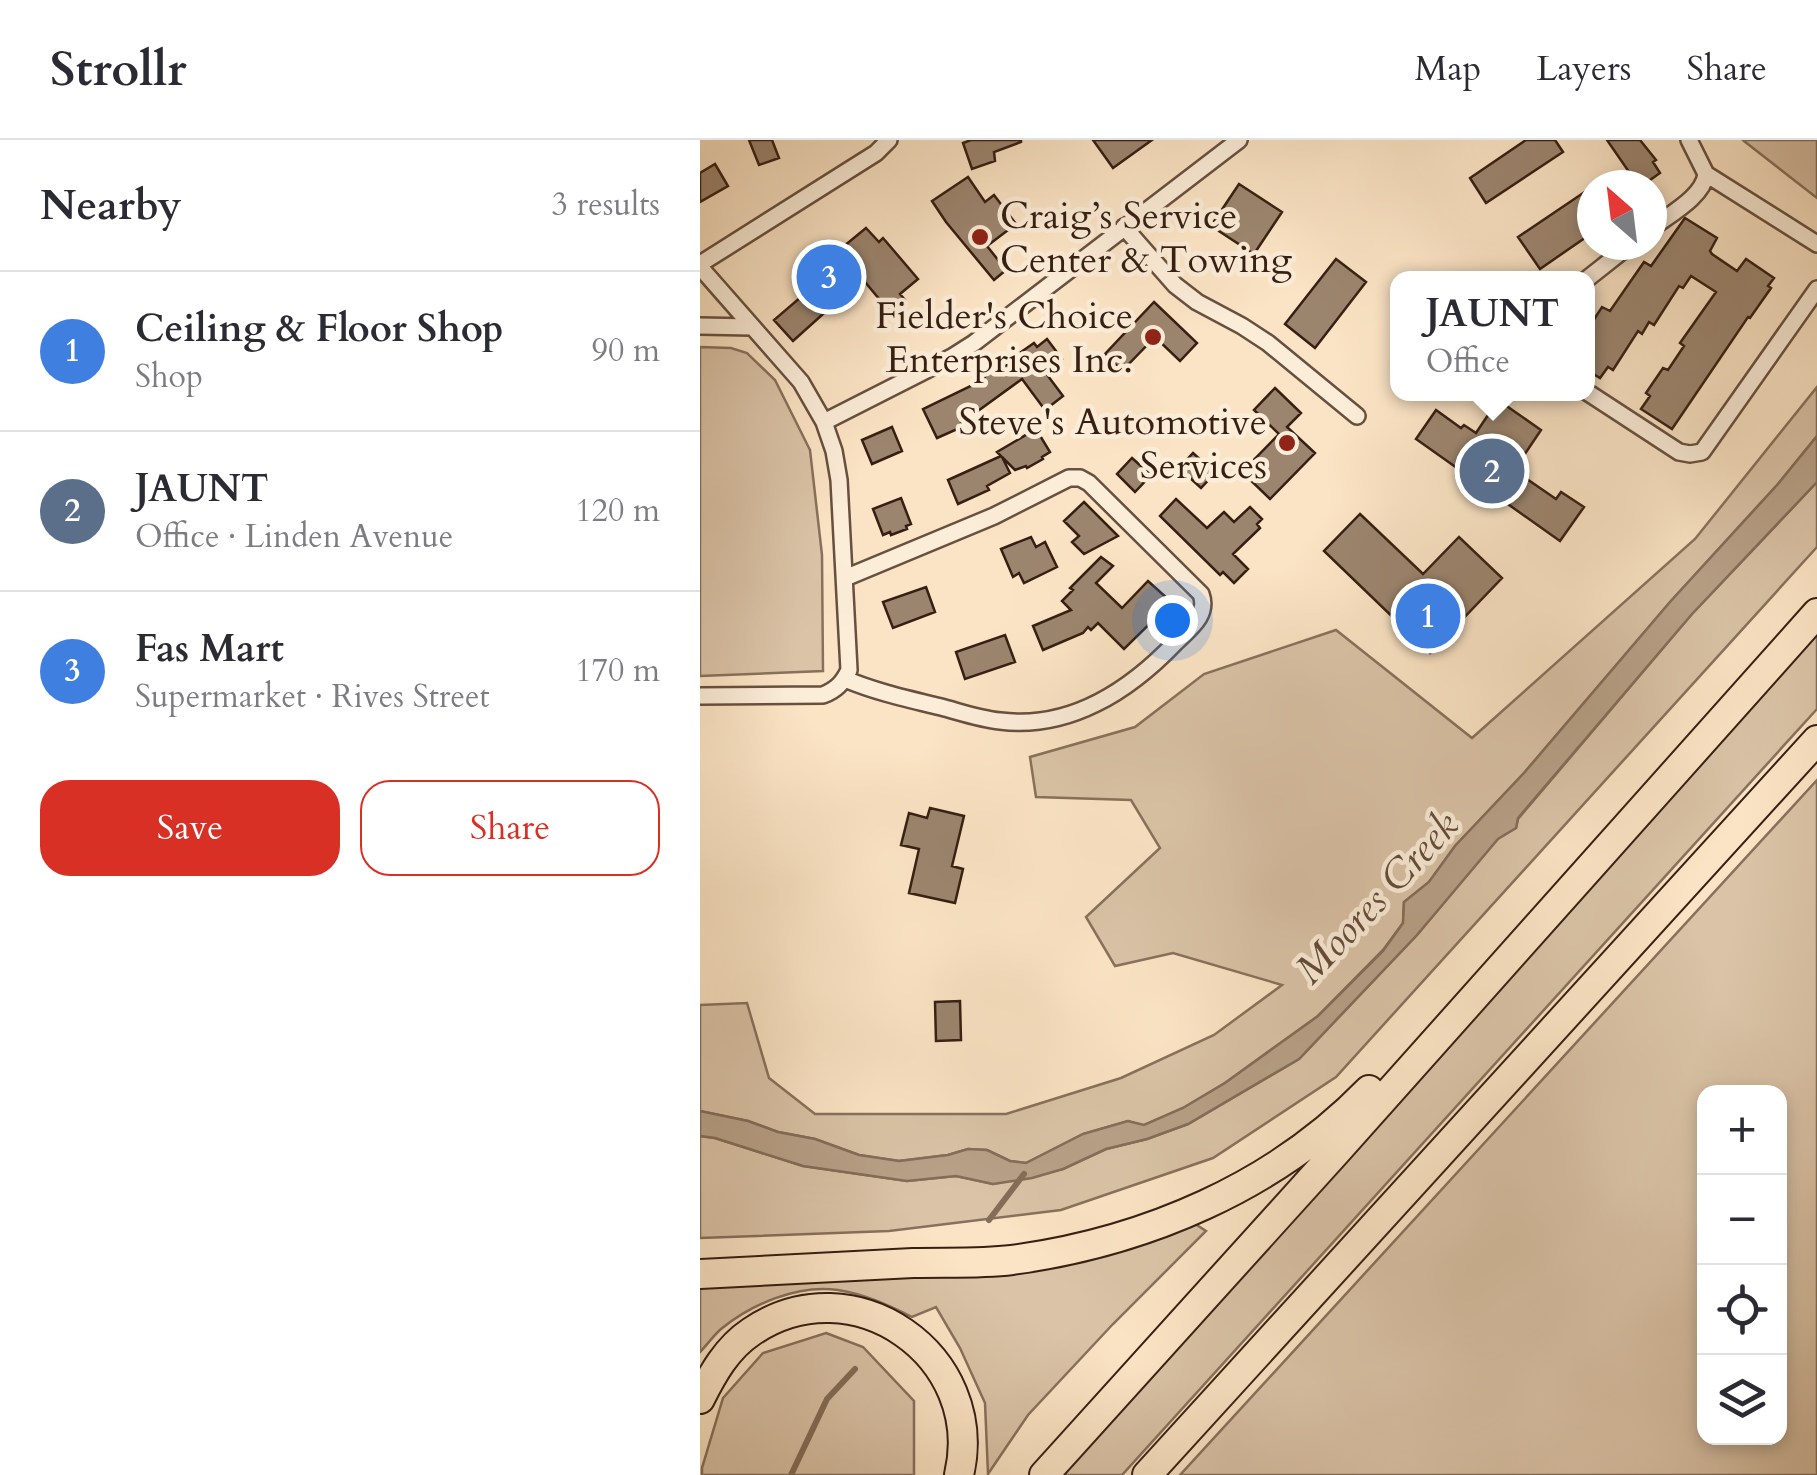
<!DOCTYPE html>
<html lang="en">
<head>
<meta charset="utf-8">
<style>
  body { margin:0; font-family:Cardo,serif; background:#f7f7f7; color:#2b2b33 }
  .controls { position:absolute; right:30px; bottom:30px; display:grid; overflow:hidden; border-radius:20px; box-shadow:0 5px 15px #0003 }
  .controls button { width:90px; height:90px; display:grid; place-items:center; padding:0; border:0; border-bottom:2px solid #e1e1e2; background:#fff; color:#2b2b33; font:50px sans-serif }
  .compass { position:absolute; left:877px; top:30px; width:90px; height:90px; border-radius:50%; background:#fff; box-shadow:0 5px 15px #0003; rotate:332deg }
  .you { position:absolute; left:472px; top:480px; width:35px; height:35px; margin:-25px; border:8px solid #fff; border-radius:50%; background:#1a73e8; box-shadow:0 0 0 15px #1a73e833 }
  .badge { display:grid; place-items:center; width:65px; height:65px; border-radius:50%; background:#d93025; color:#fff; font-size:32px; font-weight:700 }
  .pin { position:absolute; translate:-50% -50%; border:5px solid #fff; box-shadow:0 2px 10px #0006 }
  .popup { position:absolute; left:690px; top:131px; width:205px; height:130px; box-sizing:border-box; display:grid; place-content:center; border-radius:20px; background:#fff; filter:drop-shadow(0 2px 8px #0005); font-size:32px; white-space:nowrap; color:#7c7c81 }
  .popup b { font-size:38px; color:#2b2b33 }
  .popup::after { content:''; position:absolute; left:50%; top:100%; margin-left:-20px; border:20px solid transparent; border-top-color:#fff }
  .list { margin:0; padding:0; list-style:none }
  h2 { display:flex; justify-content:space-between; align-items:center; height:130px; margin:0; padding:0 40px; font-size:42px }
  h2 small { font-size:32px; font-weight:400; color:#7c7c81 }
  .list li { display:grid; grid-template-columns:65px 1fr auto; gap:30px; align-items:center; box-sizing:border-box; height:160px; padding:0 40px; border-top:2px solid #e1e1e2 }
  .list b { display:block; font-size:38px; white-space:nowrap }
  .list p { margin:0; font-size:32px; white-space:nowrap; color:#7c7c81 }
  .list em { font-size:32px; font-style:normal; color:#7c7c81 }
  .actions { display:flex; gap:20px; padding:30px 40px }
  .actions a { flex:1; padding:22px 0; border:2px solid #d93025; border-radius:30px; text-align:center; font-size:35px; color:#d93025 }
  .actions .main { background:#d93025; color:#fff }
  .icon { flex:none; width:55px; height:55px; fill:none; stroke:currentColor; stroke-width:2; stroke-linecap:round; stroke-linejoin:round }
  .map { position:relative; flex:none; width:1117px; height:1335px; overflow:hidden }
  header { display:flex; align-items:center; gap:60px; box-sizing:border-box; height:140px; padding:0 50px; background:#fff; border-bottom:2px solid #e1e1e2 }
  header strong { font-size:48px }
  nav { display:flex; gap:55px; margin-inline-start:auto; font-size:35px }
  main { display:flex }
  aside { flex:1; background:#fff }
  .map>svg:first-child { display:block }
  .green { fill:#dac3a7; stroke:#88715c; stroke-width:2.5; fill-rule:evenodd }
  .water { fill:#b8a188; stroke:#846d59; stroke-width:2.5 }
  .lines { fill:none; stroke-linecap:round; stroke-linejoin:round }
  .stream { stroke:#846d59; stroke-width:6 }
  .building { fill:#9c856f; stroke:#361f12; stroke-width:2.5 }
  .street-casing { stroke:#67503f; stroke-width:20 }
  .highway-casing { stroke:#361f12; stroke-width:32 }
  .street { stroke:#fcedd9; stroke-width:15 }
  .highway { stroke:#fbe4c5; stroke-width:28 }
  .poi-dot { fill:#8f2418; stroke:#fcedd9; stroke-width:4 }
  .labels { text-anchor:middle; stroke-width:9; stroke-linejoin:round; paint-order:stroke }
  .poi-label { font-size:38px; fill:#361f12; stroke:#fcedd9; text-anchor:end }
  .water-label { font-size:40px; font-style:italic; fill:#644c3b; stroke:#fcedd9 }
</style>
</head>
<body>
<header>
<strong>Strollr</strong>
<nav><a>Map</a><a>Layers</a><a>Share</a></nav>
</header>
<main>
<aside>
<h2>Nearby<small>3 results</small></h2>
<ul class="list">
<li><span class="badge" style="background:#3f7fe0">1</span><div><b>Ceiling &amp; Floor Shop</b><p>Shop</p></div><em>90 m</em></li>
<li><span class="badge" style="background:#5c6f8a">2</span><div><b>JAUNT</b><p>Office · Linden Avenue</p></div><em>120 m</em></li>
<li><span class="badge" style="background:#3f7fe0">3</span><div><b>Fas Mart</b><p>Supermarket · Rives Street</p></div><em>170 m</em></li>
</ul>
<div class="actions"><a class="main">Save</a><a>Share</a></div>
</aside>
<div class="map">
<svg width="1117" height="1335" viewBox="0 0 1117 1335">
  <rect width="100%" height="100%" fill="#fbe4c5"/>
  <filter id="stains"><feTurbulence type="fractalNoise" baseFrequency=".002" numOctaves="4"/><feColorMatrix values="0 0 0 0 .2 0 0 0 0 .09 0 0 0 0 .02 0 0 0 .5 -.17"/></filter>
  <radialGradient id="worn" r=".72"><stop offset=".6" stop-color="#630" stop-opacity="0"/><stop offset="1" stop-color="#630" stop-opacity=".3"/></radialGradient>
  <path class="green" d="M 1043,0 L 1117,0 L 1117,58 L 1044,1 Z
    M 0,207 L 31,208 L 47,213 L 75,240 L 110,310 L 122,415 L 123,531 L 0,536 Z
    M 1117,247 L 1117,296 L 1078,344 L 970,462 L 824,633 L 755,706 L 729,742 L 704,762 L 703,783 L 683,810 L 618,876 L 525,943 L 483,968 L 443,986 L 428,981 L 384,994 L 326,1023 L 310,1021 L 287,1010 L 268,1009 L 248,1015 L 199,1021 L 159,1015 L 115,999 L 78,992 L 48,981 L 0,971 L 0,865 L 47,863 L 69,938 L 115,974 L 306,974 L 421,938 L 514,895 L 582,845 L 473,813 L 415,826 L 386,777 L 460,708 L 431,660 L 336,657 L 330,617 L 435,587 L 504,534 L 636,490 L 772,598 L 995,399 Z
    M 1117,342 L 1117,407 L 636,937 L 513,1018 L 361,1070 L 189,1091 L 0,1098 L 0,996 L 15,998 L 103,1026 L 207,1041 L 256,1036 L 293,1044 L 363,1029 L 406,1009 L 447,999 L 488,984 L 599,919 L 717,795 L 798,698 L 816,688 L 818,679 L 992,474 Z
    M 1117,486 L 1117,569 L 422,1335 L 356,1335 Z
    M 1117,640 L 1117,1335 L 480,1335 ZM 1004,952 L 1080,952 L 1080,1298 L 1004,1298 Z
    M 489,1080 L 506,1091 L 413,1184 L 328,1275 L 288,1334 L 285,1263 L 260,1208 L 236,1167 L 212,1177 C 188,1165 164,1154 138,1150 C 98,1144 52,1164 21,1189 C 13,1196 7,1205 0,1212 L 0,1143 L 158,1137 Z
    M 126,1193 L 163,1207 L 214,1261 L 214,1335 L 2,1335 L 2,1328 L 23,1258 L 63,1213 Z"/>
  <path class="water" d="M 1117,296 L 1117,342 L 992,474 L 818,678 L 816,688 L 798,699 L 717,795 L 599,919 L 488,984 L 447,999 L 406,1009 L 363,1029 L 332,1038 L 293,1044 L 256,1036 L 207,1041 L 103,1026 L 15,998 L 0,996 L 0,971 L 48,981 L 78,992 L 115,999 L 159,1015 L 199,1021 L 248,1015 L 268,1009 L 287,1010 L 310,1021 L 326,1023 L 383,994 L 428,981 L 444,985 L 483,968 L 525,943 L 618,876 L 683,811 L 703,783 L 704,762 L 729,742 L 755,706 L 824,633 L 970,462 L 1078,344 Z"/>
  <g class="lines">
    <path class="stream" d="M 289,1080 L 324,1034
      M 91,1335 L 127,1259 L 155,1229"/>
  </g>
  <path class="building" d="M 49,0 L 72,0 L 79,18 L 59,25 Z
    M 271,0 L 321,0 L 321,2 L 294,12 L 295,21 L 272,29 L 263,3 Z
    M 393,0 L 452,0 L 413,28 Z
    M 826,0 L 855,0 L 863,12 L 786,63 L 770,38 Z
    M 907,0 L 940,0 L 956,20 L 953,22 L 960,33 L 943,45 L 938,45 Z
    M 15,24 L 28,46 L 0,62 L 0,33 Z
    M 268,37 L 285,62 L 294,55 L 316,84 L 287,106 L 306,130 L 294,140 L 246,82 L 232,61 Z
    M 539,44 L 582,72 L 554,114 L 511,86 Z
    M 892,47 L 892,93 L 840,129 L 818,97 Z
    M 985,78 L 1017,98 L 1010,111 L 1012,114 L 1037,131 L 1046,119 L 1074,138 L 1068,146 L 1071,148 L 1050,178 L 1048,177 L 972,289 L 941,269 L 950,256 L 946,253 L 963,228 L 968,230 L 984,206 L 980,203 L 1016,152 L 991,136 L 983,148 L 979,146 L 954,185 L 949,182 L 942,194 L 938,191 L 913,230 L 908,227 L 900,238 L 887,230 L 887,190 L 902,167 L 910,171 L 944,122 L 951,126 Z
    M 166,88 L 179,102 L 183,98 L 218,139 L 200,154 L 205,160 L 190,172 L 165,142 L 136,168 L 133,165 L 93,201 L 74,180 L 115,145 L 101,130 L 125,108 L 132,116 Z
    M 636,119 L 666,142 L 615,208 L 585,184 Z
    M 454,162 L 497,203 L 480,221 L 455,197 L 422,231 L 405,214 Z
    M 347,199 L 362,219 L 345,232 L 363,256 L 345,270 L 322,239 L 260,284 L 262,287 L 237,298 L 223,269 L 275,244 L 293,231 L 294,233 L 323,215 L 321,212 L 334,203 L 337,207 Z
    M 575,248 L 601,273 L 587,287 L 615,313 L 570,359 L 542,332 L 579,294 L 554,270 Z
    M 798,260 L 841,290 L 814,330 L 856,359 L 861,352 L 884,367 L 860,401 L 716,299 L 736,270 L 761,288 L 764,285 L 776,293 Z
    M 192,287 L 202,311 L 172,324 L 162,300 Z
    M 336,289 L 350,312 L 342,317 L 343,319 L 327,328 L 326,326 L 315,330 L 302,317 L 310,333 L 287,346 L 289,350 L 258,364 L 248,340 L 301,316 L 297,312 Z
    M 493,313 L 515,333 L 501,348 L 479,328 Z
    M 432,318 L 451,335 L 435,352 L 417,334 Z
    M 201,358 L 211,384 L 206,386 L 207,389 L 191,395 L 190,392 L 183,395 L 173,369 Z
    M 476,359 L 507,388 L 524,372 L 534,382 L 550,367 L 562,379 L 557,384 L 560,388 L 533,414 L 548,429 L 534,443 L 523,432 L 520,435 L 460,376 Z
    M 384,362 L 418,396 L 384,414 L 372,402 L 379,396 L 364,381 Z
    M 660,374 L 723,434 L 759,397 L 802,438 L 730,513 L 624,411 Z
    M 331,397 L 336,407 L 345,402 L 357,427 L 324,443 L 319,433 L 313,437 L 301,409 Z
    M 401,417 L 413,426 L 396,443 L 422,468 L 448,441 L 468,459 L 466,461 L 470,464 L 424,509 L 398,483 L 391,490 L 388,487 L 383,493 L 343,510 L 333,486 L 371,470 L 362,461 L 373,450 L 370,448 Z
    M 226,447 L 235,472 L 193,488 L 183,462 Z
    M 305,495 L 315,522 L 265,539 L 256,512 Z
    M 230,668 L 264,676 L 252,726 L 263,729 L 255,763 L 209,753 L 219,709 L 201,705 L 209,673 L 227,678 Z
    M 260,861 L 261,900 L 236,901 L 235,862 Z"/>
  <g class="lines">
    <defs>
      <path id="street" d="M 989,0 L 1006,34 L 1117,104
        M 424,87 L 475,145 L 497,162 L 542,186 L 568,203 L 657,276
        M 952,88 C 970,74 1003,57 1006,34
        M 0,124 L 176,13 L 189,0
        M 0,127 L 101,242 L 124,282 L 134,311 L 139,340 L 149,530 C 143,543 136,550 123,555 L 0,556
        M 887,139 L 930,105
        M 0,186 L 51,187
        M 887,252 L 979,312 L 990,314 L 1002,312 L 1117,149
        M 124,282 L 252,217 L 274,203 L 539,0
        M 145,539 C 176,552 208,559 241,567 C 260,572 280,579 300,581 C 369,590 429,551 475,503 C 489,489 509,476 501,454 L 389,343 L 380,338 L 369,338 L 294,376 L 145,438"/>
      <path id="highway" d="M 0,1134 C 71,1130 142,1126 213,1123 C 245,1122 279,1124 312,1120 C 445,1102 575,1047 669,950
        M 0,1259 C 13,1233 27,1208 51,1192 C 153,1122 287,1216 259,1335
        M 344,1335 L 636,1012 L 1117,473
        M 447,1335 L 1117,600"/>
    </defs>
    <use href="#street" class="street-casing"/>
    <use href="#highway" class="highway-casing"/>
    <use href="#street" class="street"/>
    <use href="#highway" class="highway"/>
  </g>
  <g class="poi-dot">
    <circle cx="280" cy="97" r="10"/>
    <circle cx="453" cy="197" r="10"/>
    <circle cx="587" cy="303" r="10"/>
  </g>
  <g class="labels">
    <g class="poi-label">
      <text x="300" y="88" text-anchor="start">Craig’s Service<tspan x="300" dy="44">Center &amp; Towing</tspan></text>
      <text x="433" y="188">Fielder's Choice<tspan x="433" dy="44">Enterprises Inc.</tspan></text>
      <text x="567" y="294">Steve's Automotive<tspan x="567" dy="44">Services</tspan></text>
    </g>
    <g class="water-label">
      <text transform="translate(676 757) rotate(-47)" y="14">Moores Creek</text>
    </g>
  </g>
  <rect width="100%" height="100%" filter="url(#stains)"/>
  <rect width="100%" height="100%" fill="url(#worn)"/>
</svg>
<div class="controls">
<button>+</button>
<button>−</button>
<button><svg class="icon" aria-label="locate" viewBox="0 0 24 24"><circle cx="12" cy="12" r="6"/><path d="M12 2v4M12 18v4M2 12h4M18 12h4"/></svg></button>
<button><svg class="icon" aria-label="layers" viewBox="0 0 24 24"><path d="M12 4l9 5-9 5-9-5zM3 14l9 5 9-5"/></svg></button>
</div>
<svg class="compass" viewBox="-18 -18 36 36"><path d="M0-13l5 13h-10z" fill="#e53935"/><path d="M0 13l5-13h-10z" fill="#7c7c81"/></svg>
<div class="you"></div>
<div class="pin badge" style="left:728px;top:476px;background:#3f7fe0">1</div>
<div class="pin badge" style="left:792px;top:331px;background:#5c6f8a">2</div>
<div class="popup"><b>JAUNT</b>Office</div>
<div class="pin badge" style="left:129px;top:137px;background:#3f7fe0">3</div>
</div>
</main>
</body>
</html>
